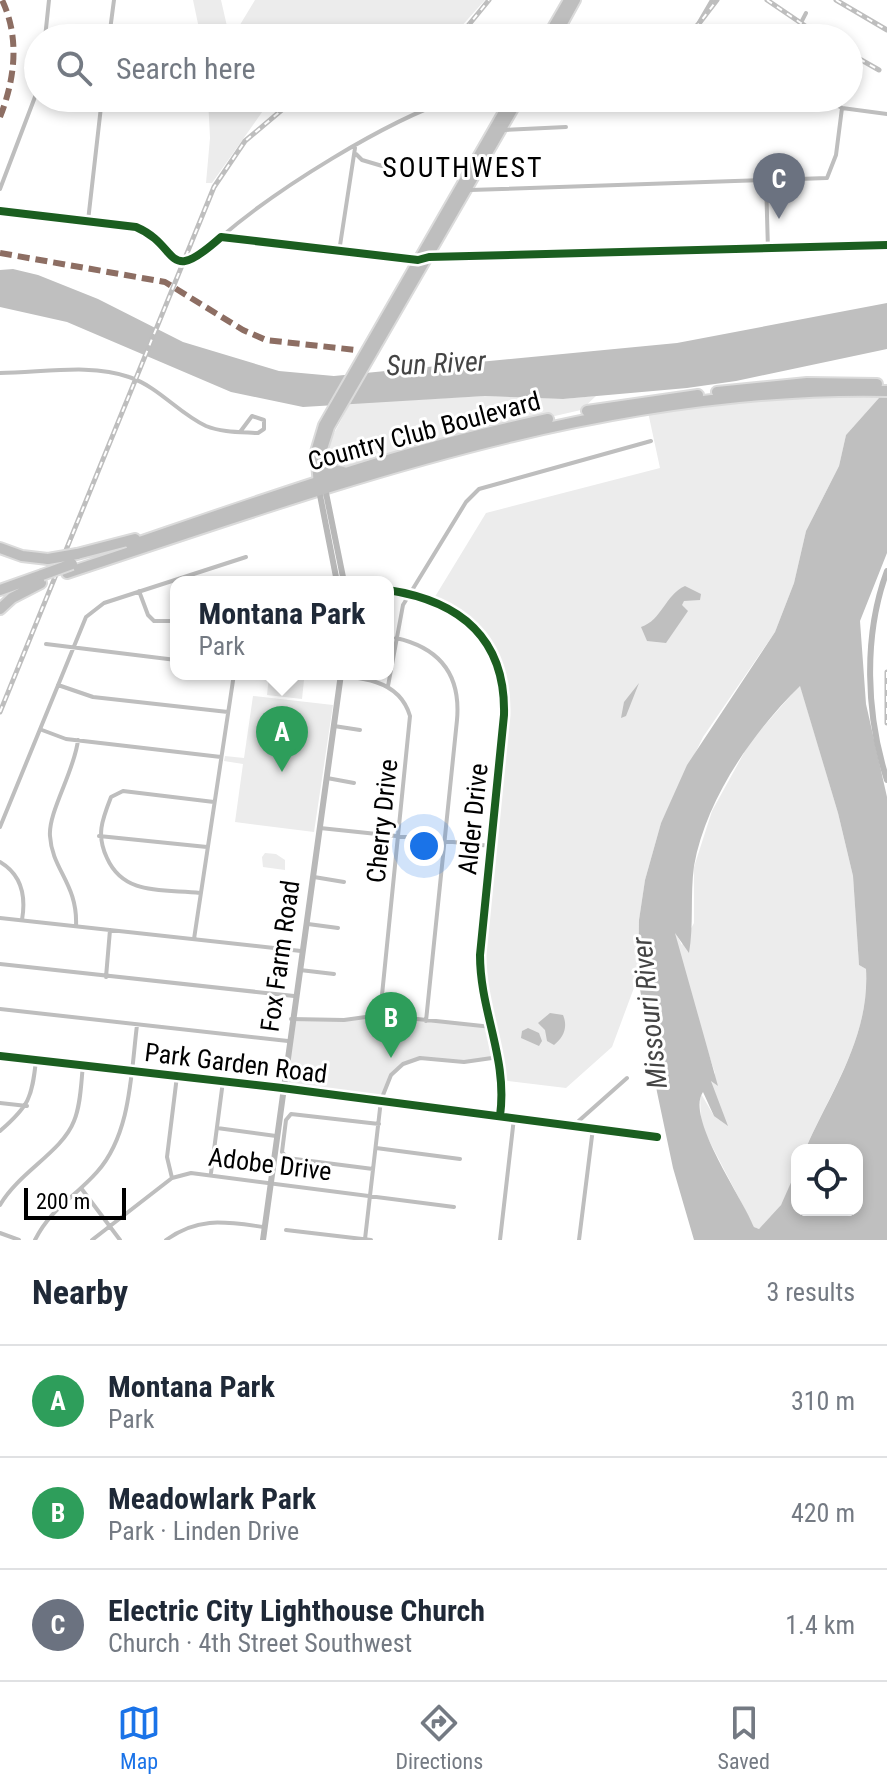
<!DOCTYPE html>
<html lang="en">
<head>
<meta charset="utf-8">
<style>
  body { margin:0; font-family:"Roboto Condensed",sans-serif; background:#f6f6f7; color:#1f2937 }
  .controls { position:absolute; right:24px; bottom:24px; display:grid; overflow:hidden; border-radius:16px; box-shadow:0 4px 12px #0003 }
  .controls button { width:72px; height:72px; display:grid; place-items:center; padding:0; border:0; border-bottom:2px solid #e0e1e3; background:#fff; color:#1f2937; font:40px sans-serif }
  .scale { position:absolute; left:24px; bottom:20px; width:102px; box-sizing:border-box; padding-left:8px; border:4px solid #000; border-top:0; font-size:22px; line-height:28px; white-space:nowrap; color:#000; -webkit-text-stroke:6px #fff; paint-order:stroke }
  .you { position:absolute; left:424px; top:846px; width:28px; height:28px; margin:-20px; border:6px solid #fff; border-radius:50%; background:#1a73e8; box-shadow:0 0 0 12px #1a73e833 }
  .badge { display:grid; place-items:center; width:52px; height:52px; border-radius:50%; background:#1a73e8; color:#fff; font-size:26px; font-weight:700 }
  .pin { position:absolute; translate:-50% -66px; filter:drop-shadow(0 2px 4px #0008) }
  .pin::after { content:''; position:absolute; top:42px; width:28px; height:24px; background:inherit; clip-path:polygon(0 0,100% 0,50% 100%) }
  .popup { position:absolute; left:170px; top:576px; width:224px; height:104px; box-sizing:border-box; display:grid; place-content:center; border-radius:16px; background:#fff; filter:drop-shadow(0 2px 6px #0005); font-size:26px; white-space:nowrap; color:#747a83 }
  .popup b { font-size:30px; color:#1f2937 }
  .popup::after { content:''; position:absolute; left:50%; top:100%; margin-left:-16px; border:16px solid transparent; border-top-color:#fff }
  .list { margin:0; padding:0; list-style:none }
  h2 { display:flex; justify-content:space-between; align-items:center; height:104px; margin:0; padding:0 32px; font-size:34px }
  h2 small { font-size:26px; font-weight:400; color:#747a83 }
  .list li { display:grid; grid-template-columns:52px 1fr auto; gap:24px; align-items:center; box-sizing:border-box; height:112px; padding:0 32px; border-top:2px solid #e0e1e3 }
  .list b { display:block; font-size:30px; white-space:nowrap }
  .list p { margin:0; font-size:26px; white-space:nowrap; color:#747a83 }
  .list em { font-size:26px; font-style:normal; color:#747a83 }
  .icon { flex:none; width:44px; height:44px; fill:none; stroke:currentColor; stroke-width:2; stroke-linecap:round; stroke-linejoin:round }
  .map { position:relative; flex:none; width:887px; height:1240px; overflow:hidden }
  .search { position:absolute; background:#fff; box-shadow:0 4px 12px #0003; left:24px; right:24px; top:24px; height:88px; display:flex; align-items:center; gap:20px; box-sizing:border-box; padding:0 28px; border-radius:44px; color:#747a83; font-size:30px }
  .sheet { height:440px; background:#fff }
  nav { display:flex; justify-content:space-around; align-items:center; box-sizing:border-box; height:112px; border-top:2px solid #e0e1e3; background:#fff; font-size:22px; color:#747a83 }
  nav a { display:grid; justify-items:center; gap:4px }
  nav .on { color:#1a73e8 }
  .map>svg:first-child { display:block }
  .green { fill:#ececec }
  .water { fill:#bfbfbf; fill-rule:evenodd }
  .lines { fill:none; stroke-linecap:round; stroke-linejoin:round }
  .primary-casing { stroke:#dbdbdb; stroke-width:12 }
  .highway-casing { stroke:#dbdbdb; stroke-width:14 }
  .street { stroke:#bebebe; stroke-width:4 }
  .secondary { stroke:#b8b8b8; stroke-width:6 }
  .primary { stroke:#bebebe; stroke-width:8 }
  .highway { stroke:#bebebe; stroke-width:10 }
  .rail-casing { stroke:#bebebe; stroke-width:5 }
  .rail { stroke:#fff; stroke-width:2; stroke-dasharray:6; stroke-linecap:butt }
  .highway-bridge-casing { stroke:#dbdbdb; stroke-width:14; stroke-linecap:butt }
  .highway-bridge { stroke:#bebebe; stroke-width:10 }
  .quiet { stroke:#8d6e63; stroke-width:6; stroke-dasharray:12 6; stroke-linecap:butt }
  .cycleway-casing { stroke:#fff; stroke-width:13 }
  .cycleway { stroke:#1b5e20; stroke-width:8 }
  .labels { text-anchor:middle; stroke-width:6; stroke-linejoin:round; paint-order:stroke }
  .street-label { font-size:26px; fill:#000; stroke:#fff }
  .neighbourhood-label { font-size:28px; letter-spacing:2px; fill:#000; stroke:#fff }
  .water-label { font-size:28px; font-style:italic; fill:#444; stroke:#fff }
</style>
</head>
<body>
<div class="map">
<svg width="887" height="1240" viewBox="0 0 887 1240">
  <rect width="100%" height="100%" fill="#fff"/>
  <path class="green" d="M 193,0 L 221,0 L 229,35 L 235,33 L 255,0 L 485,0 L 451,38 L 201,38 Z
    M 208,98 L 272,98 L 212,183 L 206,183 L 210,138 Z
    M 485,396 L 563,399 L 596,396 L 581,410 L 424,446 L 341,471 L 331,469 L 328,445 L 350,403 Z
    M 881,396 L 846,435 L 839,466 L 806,531 L 794,583 L 775,632 L 703,737 L 661,823 L 645,880 L 639,920 L 638,977 L 612,1047 L 566,1088 L 507,1081 L 499,1057 C 486,1059 473,1062 461,1062 C 415,1060 400,1051 381,1100 L 282,1088 L 291,1019 L 344,1020 L 370,1016 L 491,1027 L 480,970 L 504,715 C 502,664 482,620 433,600 L 486,513 L 660,468 L 648,412 L 771,399 Z
    M 269,676 L 304,680 L 302,699 L 267,695 Z
    M 800,685 L 838,813 L 853,876 L 859,965 L 866,969 C 870,1037 831,1090 805,1150 L 797,1150 C 797,1179 783,1212 759,1229 L 754,1227 L 701,1125 L 700,1092 L 714,1116 L 711,1079 L 715,1073 L 692,1004 L 674,930 L 682,945 L 694,923 L 694,867 L 712,811 L 750,742 Z
    M 253,696 L 333,705 L 314,832 L 235,822 L 243,764 L 224,761 L 225,756 L 244,758 Z
    M 265,853 L 276,854 L 285,860 L 285,870 L 263,867 L 262,857 Z"/>
  <path class="water" d="M 13,269 L 38,275 L 98,299 L 183,342 L 279,371 L 334,376 L 677,343 L 887,303 L 887,349 L 736,381 L 687,388 L 563,399 L 485,396 L 303,407 L 231,392 L 67,322 L 0,307 L 0,270 Z
    M 887,389 L 887,553 L 860,621 L 866,704 L 887,797 L 887,1240 L 694,1240 L 673,1168 L 657,1092 L 638,977 L 639,920 L 645,880 L 661,823 L 687,765 L 775,632 L 794,583 L 806,531 L 839,466 L 846,435 ZM 800,686 L 838,813 L 853,876 L 859,965 L 866,969 C 870,1037 831,1091 805,1150 L 857,1150 L 857,1210 L 797,1210 L 797,1169 L 781,1205 L 759,1229 L 754,1227 C 742,1197 685,1117 703,1092 L 714,1116 L 728,1126 L 711,1081 L 718,1086 L 675,933 L 689,953 C 694,925 690,895 694,866 C 706,799 753,732 800,686 Z
    M 685,586 L 701,594 L 700,600 L 684,601 L 682,605 L 688,611 L 666,643 L 647,641 L 641,627 C 662,620 665,595 685,586 Z
    M 639,683 L 626,716 L 621,718 L 624,702 Z
    M 550,1013 L 563,1015 C 568,1027 564,1037 554,1045 L 547,1041 L 545,1030 L 538,1023 Z
    M 528,1028 L 539,1033 L 542,1041 L 539,1046 L 521,1038 L 522,1031 Z"/>
  <g class="lines">
    <defs>
      <path id="primary" d="M 546,38 L 568,0
        M 555,38 L 576,0
        M 324,484 L 322,452 L 330,427 L 520,98
        M 318,485 L 315,452 L 323,425 L 511,98"/>
      <path id="highway" d="M 717,392 L 807,383 L 877,384
        M 587,411 L 698,395
        M 322,452 L 327,469 L 343,472
        M 131,545 C 268,498 405,449 548,419
        M 0,548 L 22,556 L 48,559
        M 77,554 L 135,539
        M 67,573 C 335,485 601,385 887,391
        M 0,590 L 42,575
        M 0,609 L 12,598 L 41,583"/>
    </defs>
    <use href="#primary" class="primary-casing"/>
    <use href="#highway" class="highway-casing"/>
    <path class="street" d="M 698,24 L 722,38
      M 564,27 L 583,38
      M 45,38 L 49,0
      M 109,38 L 114,0
      M 682,38 L 698,24 L 712,0
      M 793,38 L 806,13
      M 825,98 L 842,108 L 887,114
      M 504,130 L 566,127
      M 356,154 L 362,160 L 389,168
      M 766,180 L 768,250
      M 0,189 L 38,89
      M 470,190 L 827,178 L 836,155 L 842,108
      M 0,211 L 136,227 C 181,246 164,288 221,237 L 418,260
      M 88,221 L 102,98
      M 221,237 C 278,188 384,122 455,98
      M 339,252 L 355,148
      M 430,257 L 887,245
      M 0,373 C 40,373 91,363 129,377 C 159,387 178,413 206,426 C 221,432 238,432 255,433 L 258,433 L 264,429 L 264,420 L 252,416 L 240,432
      M 388,590 C 460,601 506,638 504,715 L 480,955 C 480,1012 508,1058 500,1116
      M 139,591 L 148,615 L 154,621 L 176,621
      M 396,638 C 440,648 461,675 457,720 L 426,1021
      M 46,644 L 176,660
      M 296,674 C 336,679 396,668 410,716 L 380,1015
      M 58,685 L 93,697 L 228,712
      M 388,686 L 403,605 L 466,502 L 479,489 L 651,441
      M 334,726 L 360,730
      M 42,730 L 66,739 L 221,757
      M 327,778 L 354,783
      M 0,827 L 86,617 L 104,603 L 246,557
      M 320,828 L 491,846
      M 99,836 L 207,847
      M 0,862 C 22,875 26,897 22,920
      M 314,877 L 344,882
      M 200,893 C 163,889 124,896 107,858 C 96,835 102,820 111,797 L 123,791 L 214,802
      M 0,918 L 301,951
      M 308,924 L 338,928
      M 76,926 C 78,884 52,870 50,836 C 48,812 75,770 78,740
      M 194,939 L 234,674
      M 0,964 L 294,996
      M 300,970 L 334,974
      M 106,977 L 110,930
      M 0,1009 L 288,1041
      M 291,1019 L 344,1020 L 380,1015 L 492,1027
      M 0,1056 L 282,1088 L 657,1137
      M 0,1103 L 27,1106
      M 573,1126 L 627,1078
      M 217,1128 L 276,1136
      M 0,1131 C 29,1106 32,1098 36,1060
      M 376,1148 L 460,1159
      M 373,1169 L 287,1158 L 282,1152 L 286,1120 L 291,1114 L 379,1124
      M 211,1173 L 223,1081
      M 172,1178 L 167,1157 L 177,1076
      M 81,1188 L 120,1240
      M 0,1205 C 19,1172 62,1152 74,1121 C 81,1104 81,1083 83,1065
      M 286,1230 L 371,1240
      M 0,1233 L 19,1240
      M 365,1239 L 381,1100 L 391,1075 L 403,1064 L 420,1058 L 464,1062 L 499,1057
      M 35,1240 C 51,1208 74,1198 97,1172 C 131,1134 131,1073 137,1025
      M 92,1240 L 172,1178 L 191,1173 L 454,1207
      M 166,1240 C 199,1216 226,1222 264,1227
      M 500,1240 L 514,1118
      M 579,1240 L 593,1128"/>
    <path class="secondary" d="M 325,488 L 344,582
      M 319,490 L 337,582
      M 887,571 C 863,636 866,715 887,780
      M 263,1240 L 341,674"/>
    <use href="#primary" class="primary"/>
    <use href="#highway" class="highway"/>
    <defs>
      <path id="rail" d="M 767,0 L 823,38
        M 836,0 L 887,30
        M 458,38 L 489,0
        M 688,38 L 717,0
        M 849,53 L 879,70
        M 887,672 L 887,723
        M 0,712 L 214,187 L 245,141 L 296,98"/>
    </defs>
    <use href="#rail" class="rail-casing"/>
    <use href="#rail" class="rail"/>
    <defs>
      <path id="highway-bridge" d="M 48,559 L 77,554
        M 42,575 L 72,564"/>
    </defs>
    <use href="#highway-bridge" class="highway-bridge-casing"/>
    <use href="#highway-bridge" class="highway-bridge"/>
    <path class="quiet" d="M 0,117 C 15,79 20,38 2,0
      M 0,253 L 165,282 L 243,330 L 266,340 L 356,350"/>
    <defs>
      <path id="cycleway" d="M 0,211 L 136,227 C 181,246 164,288 221,237 L 418,260 L 429,257 L 887,245
        M 388,590 C 460,601 506,638 504,715 L 480,955 C 480,1012 508,1058 500,1116
        M 0,1056 L 282,1088 L 657,1137"/>
    </defs>
    <use href="#cycleway" class="cycleway-casing"/>
    <use href="#cycleway" class="cycleway"/>
  </g>
  <g class="labels">
    <g class="street-label">
      <text transform="translate(424 431) rotate(-15)" y="9">Country Club Boulevard</text>
      <text transform="translate(473 819) rotate(-84)" y="9">Alder Drive</text>
      <text transform="translate(382 821) rotate(-84)" y="9">Cherry Drive</text>
      <text transform="translate(280 956) rotate(-82)" y="9">Fox Farm Road</text>
      <text transform="translate(236 1063) rotate(7)" y="9">Park Garden Road</text>
      <text transform="translate(270 1164) rotate(7)" y="9">Adobe Drive</text>
    </g>
    <g class="neighbourhood-label">
      <text x="463" y="177">SOUTHWEST</text>
    </g>
    <g class="water-label">
      <text transform="translate(436 363) rotate(-3)" y="10">Sun River</text>
      <text transform="translate(649 1013) rotate(-96)" y="10">Missouri River</text>
    </g>
  </g>
</svg>
<div class="controls">
<button><svg class="icon" aria-label="locate" viewBox="0 0 24 24"><circle cx="12" cy="12" r="6"/><path d="M12 2v4M12 18v4M2 12h4M18 12h4"/></svg></button>
</div>
<div class="scale">200 m</div>
<div class="you"></div>
<div class="pin badge" style="left:282px;top:772px;background:#2e9e5b">A</div>
<div class="popup"><b>Montana Park</b>Park</div>
<div class="pin badge" style="left:391px;top:1058px;background:#2e9e5b">B</div>
<div class="pin badge" style="left:779px;top:219px;background:#6b7280">C</div>
<div class="search"><svg class="icon" aria-label="search" viewBox="0 0 24 24"><circle cx="10" cy="10" r="6"/><path d="M15 15l6 6"/></svg>Search here</div>
</div>
<section class="sheet">
<h2>Nearby<small>3 results</small></h2>
<ul class="list">
<li><span class="badge" style="background:#2e9e5b">A</span><div><b>Montana Park</b><p>Park</p></div><em>310 m</em></li>
<li><span class="badge" style="background:#2e9e5b">B</span><div><b>Meadowlark Park</b><p>Park · Linden Drive</p></div><em>420 m</em></li>
<li><span class="badge" style="background:#6b7280">C</span><div><b>Electric City Lighthouse Church</b><p>Church · 4th Street Southwest</p></div><em>1.4 km</em></li>
</ul>
</section>
<nav>
<a class="on"><svg class="icon" aria-label="map" viewBox="0 0 24 24"><path d="M3 6l6-2 6 2 6-2v14l-6 2-6-2-6 2zM9 4v14M15 6v14"/></svg>Map</a>
<a><svg class="icon" aria-label="directions" viewBox="0 0 24 24"><path d="M12 3l9 9-9 9-9-9zM9 14v-3h6M13 9l2 2-2 2"/></svg>Directions</a>
<a><svg class="icon" aria-label="saved" viewBox="0 0 24 24"><path d="M7 4h10v16l-5-4-5 4z"/></svg>Saved</a>
</nav>
</body>
</html>
